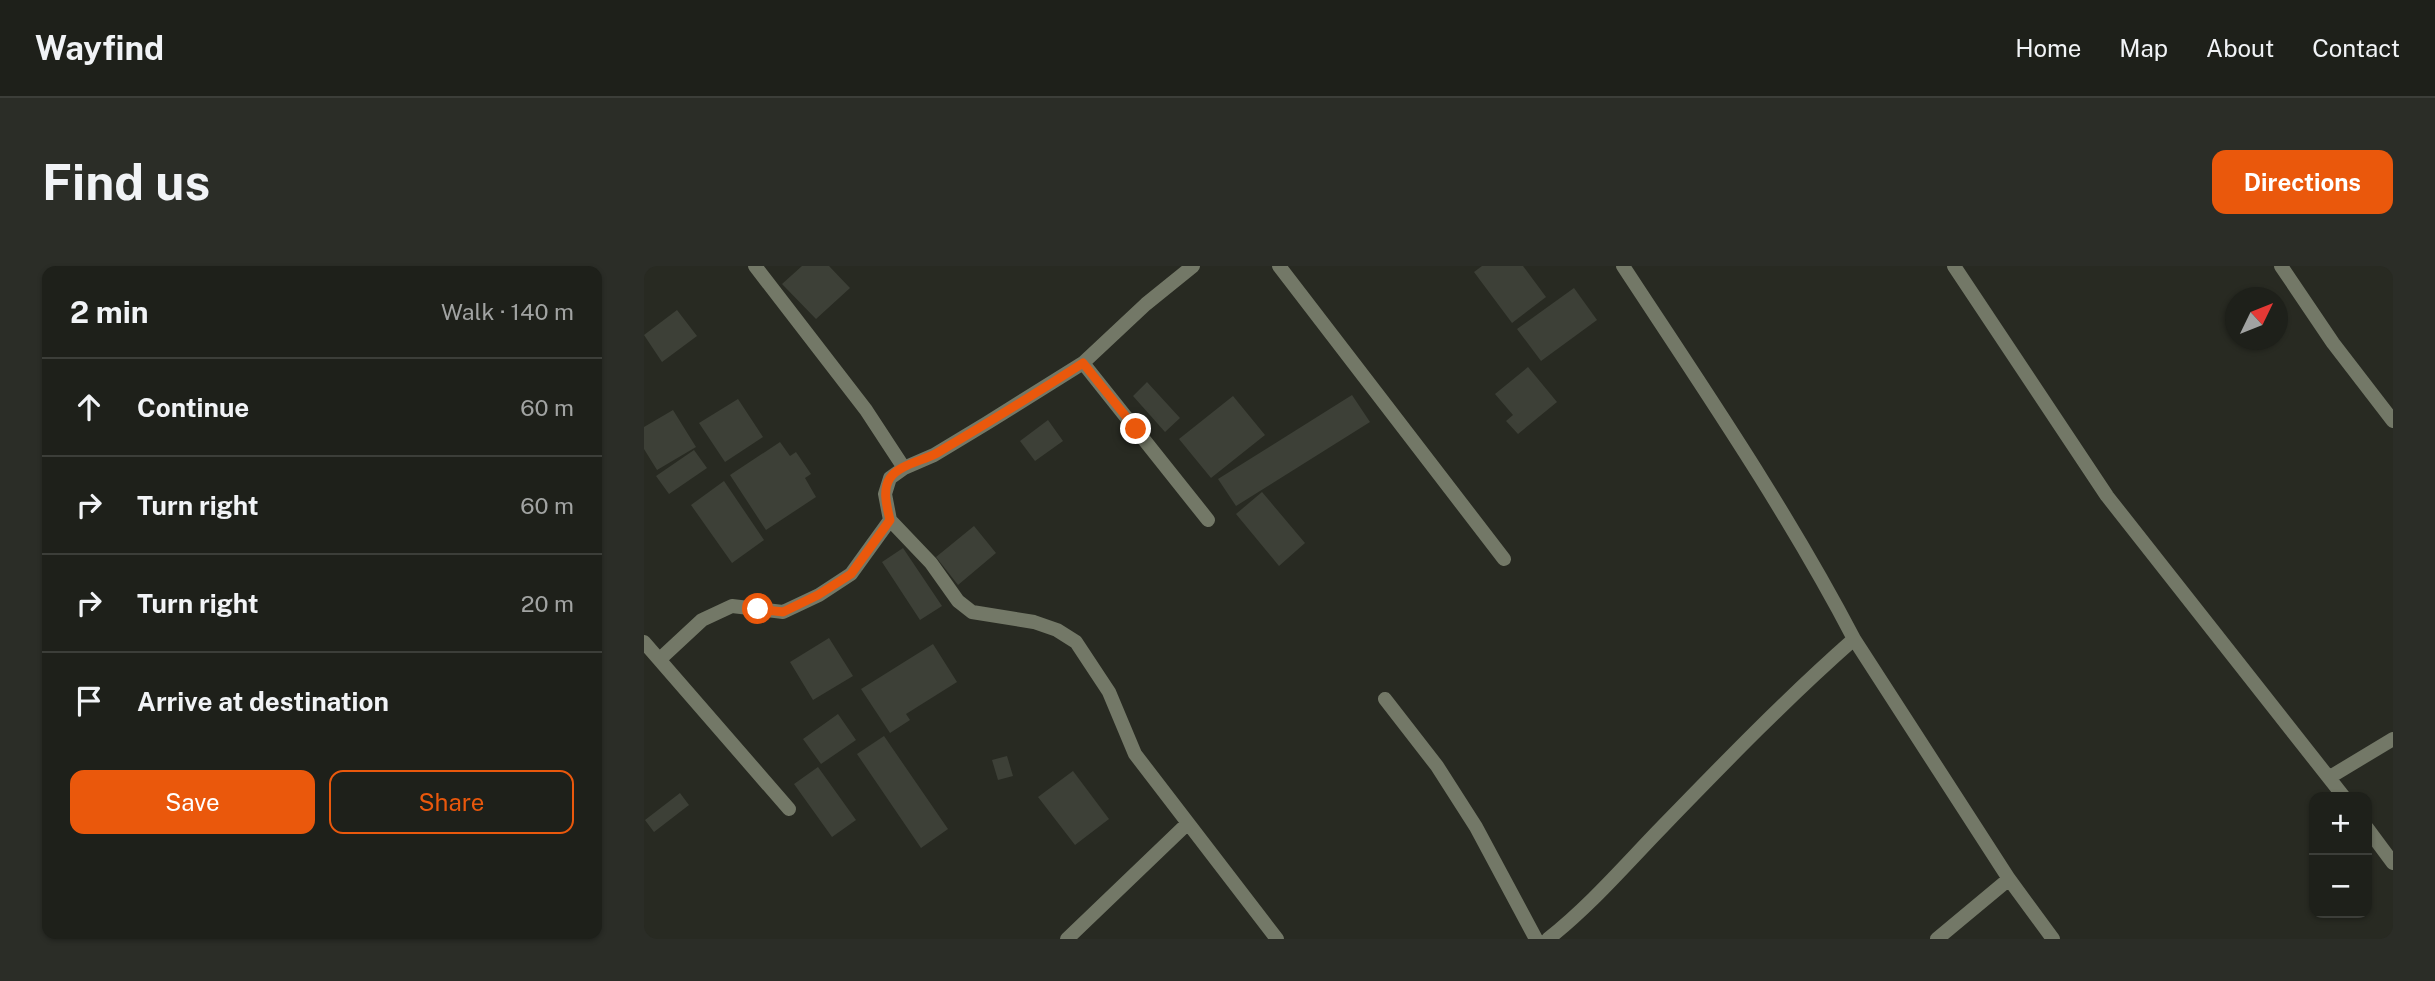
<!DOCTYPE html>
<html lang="en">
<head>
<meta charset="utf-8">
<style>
  body { margin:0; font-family:"Public Sans",sans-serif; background:#2b2d27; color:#f1f3f6 }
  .controls { position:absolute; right:21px; bottom:21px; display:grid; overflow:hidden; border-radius:14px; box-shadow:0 2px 5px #0004 }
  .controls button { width:63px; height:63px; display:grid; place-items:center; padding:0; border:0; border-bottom:2px solid #3c3e39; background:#1e201a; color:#f1f3f6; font:35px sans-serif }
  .compass { position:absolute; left:1581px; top:21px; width:63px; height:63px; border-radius:50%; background:#1e201a; box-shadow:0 2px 5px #0004; rotate:47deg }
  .stop { position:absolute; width:21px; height:21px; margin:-16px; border:5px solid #ea580c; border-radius:50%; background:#fff }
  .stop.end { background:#ea580c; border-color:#fff; box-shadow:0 2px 7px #0008 }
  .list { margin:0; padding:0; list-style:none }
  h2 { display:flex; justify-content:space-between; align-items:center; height:91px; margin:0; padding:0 28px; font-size:30px }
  h2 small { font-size:23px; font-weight:400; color:#a1a3a2 }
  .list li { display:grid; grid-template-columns:46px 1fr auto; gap:21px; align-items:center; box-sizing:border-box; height:98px; padding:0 28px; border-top:2px solid #3c3e39 }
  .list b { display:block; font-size:26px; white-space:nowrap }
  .list em { font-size:23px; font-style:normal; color:#a1a3a2 }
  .actions { display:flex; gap:14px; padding:21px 28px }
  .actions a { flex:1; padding:16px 0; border:2px solid #ea580c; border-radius:14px; text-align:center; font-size:24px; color:#ea580c }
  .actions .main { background:#ea580c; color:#fff }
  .icon { flex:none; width:38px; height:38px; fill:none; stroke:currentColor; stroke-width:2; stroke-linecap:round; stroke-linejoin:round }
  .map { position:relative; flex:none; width:1749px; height:673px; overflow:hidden; border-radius:14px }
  header { display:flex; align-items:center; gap:42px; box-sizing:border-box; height:98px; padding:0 35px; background:#1e201a; border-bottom:2px solid #3c3e39 }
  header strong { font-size:33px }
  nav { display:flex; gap:38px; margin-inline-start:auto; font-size:24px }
  .intro { display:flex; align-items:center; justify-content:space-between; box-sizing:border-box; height:168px; padding:0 42px }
  h1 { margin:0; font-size:49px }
  .button { padding:18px 32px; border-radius:14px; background:#ea580c; color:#fff; font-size:24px; font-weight:700 }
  main { display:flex; gap:42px; padding:0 42px }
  aside { flex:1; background:#1e201a; border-radius:14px; box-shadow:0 2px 5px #0004 }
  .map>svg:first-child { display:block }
  .building { fill:#3d4037 }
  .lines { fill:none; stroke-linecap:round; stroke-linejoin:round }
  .minor { stroke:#737867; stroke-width:14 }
  .route { stroke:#ea580c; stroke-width:9 }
</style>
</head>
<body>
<header>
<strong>Wayfind</strong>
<nav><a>Home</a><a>Map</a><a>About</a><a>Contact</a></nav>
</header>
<div class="intro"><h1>Find us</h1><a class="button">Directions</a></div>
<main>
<aside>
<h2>2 min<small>Walk · 140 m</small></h2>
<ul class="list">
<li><svg class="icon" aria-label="ahead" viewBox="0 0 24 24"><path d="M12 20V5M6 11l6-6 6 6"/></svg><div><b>Continue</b></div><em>60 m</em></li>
<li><svg class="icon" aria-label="right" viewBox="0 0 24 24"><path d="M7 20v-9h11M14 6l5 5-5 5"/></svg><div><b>Turn right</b></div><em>60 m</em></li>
<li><svg class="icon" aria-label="right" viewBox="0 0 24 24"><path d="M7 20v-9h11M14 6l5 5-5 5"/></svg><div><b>Turn right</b></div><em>20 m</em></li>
<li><svg class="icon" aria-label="arrive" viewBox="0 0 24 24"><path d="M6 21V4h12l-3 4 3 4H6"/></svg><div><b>Arrive at destination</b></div></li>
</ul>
<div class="actions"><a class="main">Save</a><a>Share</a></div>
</aside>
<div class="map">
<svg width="1749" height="673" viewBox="0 0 1749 673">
  <rect width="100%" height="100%" fill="#282a22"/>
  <path class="building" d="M 158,0 L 185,0 L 206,22 L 172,53 L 138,18 Z
    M 838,0 L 879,0 L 902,31 L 868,57 L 830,6 Z
    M 930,22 L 953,54 L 897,95 L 873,63 Z
    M 33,44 L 53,70 L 18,96 L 0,69 Z
    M 884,101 L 913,136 L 874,168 L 862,155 L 869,149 L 851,128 Z
    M 503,116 L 536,152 L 521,166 L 489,130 Z
    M 708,129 L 726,156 L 592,240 L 574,213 Z
    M 589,130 L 621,169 L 567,212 L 535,173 Z
    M 94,133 L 119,171 L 81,196 L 55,157 Z
    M 29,144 L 52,181 L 13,204 L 0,183 L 0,161 Z
    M 404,154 L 419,175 L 391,195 L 376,175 Z
    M 136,176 L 146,190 L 152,186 L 167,208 L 161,212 L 172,231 L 122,264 L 86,209 Z
    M 50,184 L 63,202 L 25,228 L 12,210 Z
    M 80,215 L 120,274 L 88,297 L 47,239 Z
    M 618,226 L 661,277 L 635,300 L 592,248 Z
    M 330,260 L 352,287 L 314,319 L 292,291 Z
    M 259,282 L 298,340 L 276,354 L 238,296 Z
    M 185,372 L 209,410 L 169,434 L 146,396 Z
    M 289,378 L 313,416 L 262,448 L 266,454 L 246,467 L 217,423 Z
    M 194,448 L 212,474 L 177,498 L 159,473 Z
    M 240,470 L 304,563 L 277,582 L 213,488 Z
    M 363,490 L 369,510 L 354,514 L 348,494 Z
    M 174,501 L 212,554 L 188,571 L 150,518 Z
    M 429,505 L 465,553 L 431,579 L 394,531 Z
    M 36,527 L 45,539 L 10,566 L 1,554 Z"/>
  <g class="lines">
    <path class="minor" d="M 111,0 L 222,144 L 260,202
      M 635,0 L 860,293
      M 1310,0 L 1463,230 L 1700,531
      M 1637,0 L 1689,77 L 1749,155
      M 439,97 L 564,254
      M 246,254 L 287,297 L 314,335 L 328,346 L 390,356 L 413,364 L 432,376 L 465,426 L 491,488 L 633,673
      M 1210,373 L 1365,613 L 1409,673
      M 0,376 L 145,543
      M 16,393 L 58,354 L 88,340 L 139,346 L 175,329 L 207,308 L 246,254 L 241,228 L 246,212 L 260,202 L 290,189 L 343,157 L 439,97 L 502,38 L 549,0
      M 741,433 L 793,500 L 832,561 L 892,673
      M 1686,511 L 1749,473
      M 1723,562 L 1749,597
      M 423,673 L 544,557
      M 904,673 C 947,639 981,599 1019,560 C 1081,496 1143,432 1210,373 C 1142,243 1059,122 979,0
      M 1293,673 L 1365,613"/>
  </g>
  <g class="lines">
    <path class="route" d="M 114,343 L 139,346 L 174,329 L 207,308 L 246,254 C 243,241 238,224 246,212 C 256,198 279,195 293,187 C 342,158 391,128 439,97 L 492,163"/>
  </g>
</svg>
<div class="controls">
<button>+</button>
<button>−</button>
</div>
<svg class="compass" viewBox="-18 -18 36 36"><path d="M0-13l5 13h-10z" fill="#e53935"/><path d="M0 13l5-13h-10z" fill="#a1a3a2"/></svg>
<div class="stop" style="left:114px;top:343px"></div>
<div class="stop end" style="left:492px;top:163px"></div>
</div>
</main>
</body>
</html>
